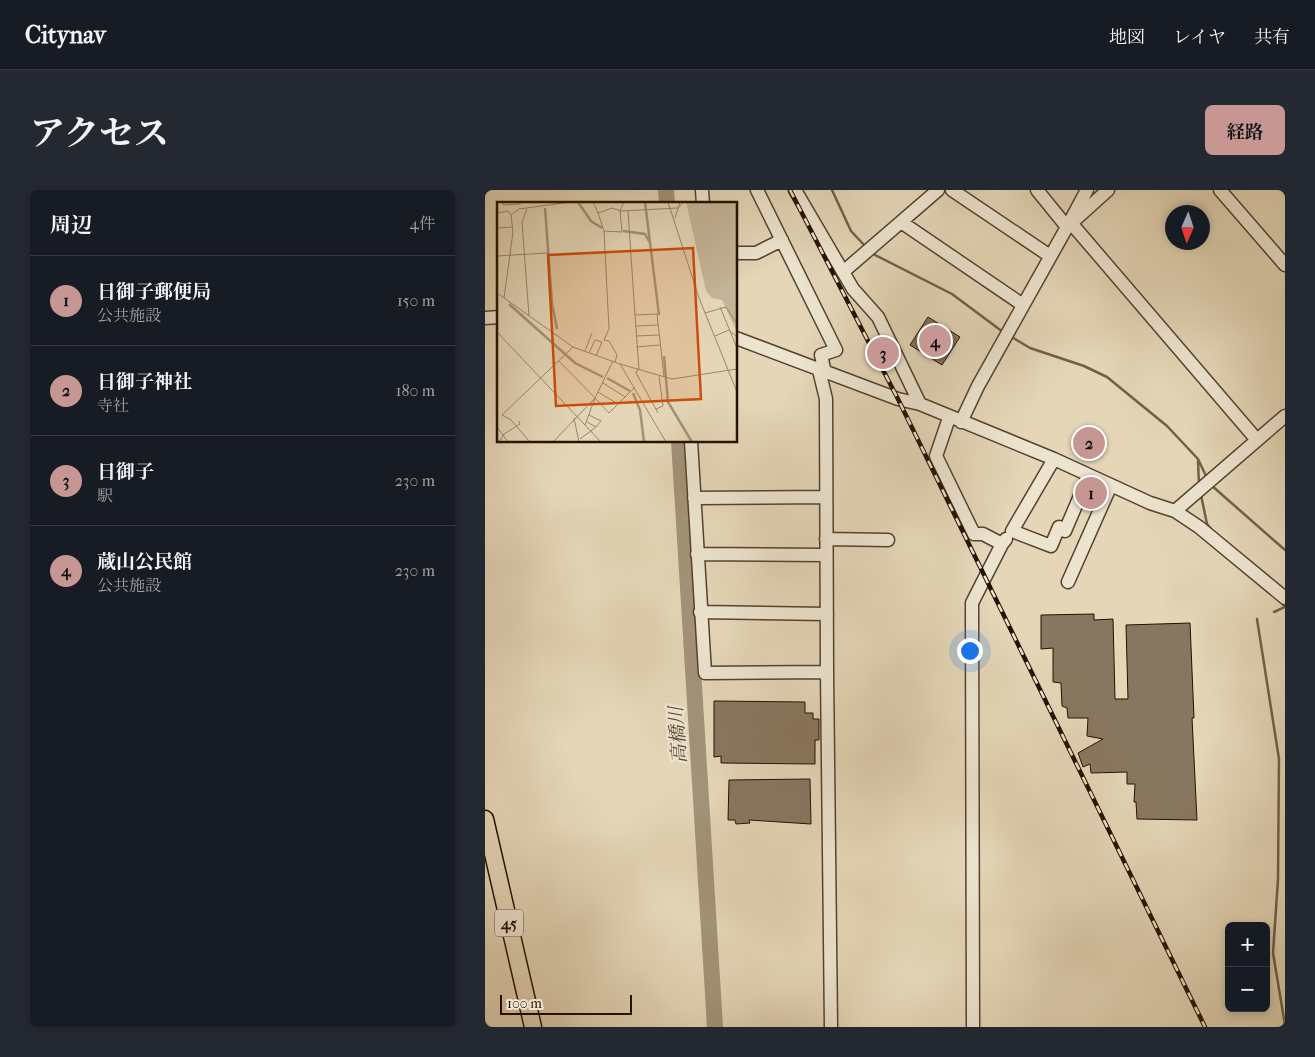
<!DOCTYPE html>
<html lang="ja">
<head>
<meta charset="utf-8">
<style>
  body { margin:0; font-family:"IM FELL French Canon","Noto Serif JP",serif; background:#242831; color:#f1f3f6 }
  .controls { position:absolute; right:15px; bottom:15px; display:grid; overflow:hidden; border-radius:8px; box-shadow:0 2px 8px #0003 }
  .controls button { width:45px; height:45px; display:grid; place-items:center; padding:0; border:0; border-bottom:1px solid #363941; background:#171b24; color:#f1f3f6; font:25px sans-serif }
  .compass { position:absolute; left:680px; top:15px; width:45px; height:45px; border-radius:50%; background:#171b24; box-shadow:0 2px 8px #0003; rotate:183deg }
  .scale { position:absolute; left:15px; bottom:12px; width:132px; box-sizing:border-box; padding-left:5px; border:2px solid #251001; border-top:0; font-size:14px; line-height:18px; white-space:nowrap; color:#251001; -webkit-text-stroke:4px #ede4d0; paint-order:stroke }
  .you { position:absolute; left:484px; top:460px; width:18px; height:18px; margin:-12px; border:4px solid #fff; border-radius:50%; background:#1a73e8; box-shadow:0 0 0 8px #1a73e833 }
  .badge { display:grid; place-items:center; width:32px; height:32px; border-radius:50%; background:#c59692; color:#111; font-size:16px; font-weight:700 }
  .pin { position:absolute; translate:-50% -50%; border:2px solid #fff; box-shadow:0 1px 5px #0006 }
  .list { margin:0; padding:0; list-style:none }
  h2 { display:flex; justify-content:space-between; align-items:center; height:65px; margin:0; padding:0 20px; font-size:21px }
  h2 small { font-size:16px; font-weight:400; color:#9ea1a6 }
  .list li { display:grid; grid-template-columns:32px 1fr auto; gap:15px; align-items:center; box-sizing:border-box; height:90px; padding:0 20px; border-top:1px solid #363941 }
  .list b { display:block; font-size:19px; white-space:nowrap }
  .list p { margin:0; font-size:16px; white-space:nowrap; color:#9ea1a6 }
  .list em { font-size:16px; font-style:normal; color:#9ea1a6 }
  .map { position:relative; flex:none; width:800px; height:837px; overflow:hidden; border-radius:8px }
  header { display:flex; align-items:center; gap:30px; box-sizing:border-box; height:70px; padding:0 25px; background:#171b24; border-bottom:1px solid #363941 }
  header strong { font-size:24px }
  nav { display:flex; gap:28px; margin-inline-start:auto; font-size:18px }
  .intro { display:flex; align-items:center; justify-content:space-between; box-sizing:border-box; height:120px; padding:0 30px }
  h1 { margin:0; font-size:35px }
  .button { padding:12px 22px; border-radius:8px; background:#c59692; color:#111; font-size:18px; font-weight:700 }
  main { display:flex; gap:30px; padding:0 30px }
  aside { flex:1; background:#171b24; border-radius:8px; box-shadow:0 2px 8px #0003 }
  .map>svg:first-child { display:block }
  .lines { fill:none; stroke-linecap:round; stroke-linejoin:round }
  .stream { stroke:#715f49; stroke-width:2.5 }
  .river { stroke:#a39379; stroke-width:16 }
  .building { fill:#887760; stroke:#251001 }
  .minor-casing { stroke:#55422e; stroke-width:15 }
  .major-casing { stroke:#251001; stroke-width:19 }
  .minor { stroke:#ede4d0; stroke-width:12 }
  .major { stroke:#e4d6b7; stroke-width:16 }
  .rail-casing { stroke:#251001; stroke-width:4.5 }
  .rail { stroke:#ede4d0; stroke-width:2.5; stroke-dasharray:8; stroke-linecap:butt }
  .labels { text-anchor:middle; stroke-width:5; stroke-linejoin:round; paint-order:stroke }
  .shield { fill:#ede4d0; stroke:#61503f; stroke-width:1 }
  .shield-label { font-size:16px; font-weight:bold; fill:#251001 }
  .water-label { font-size:19px; font-style:italic; fill:#5e4b37; stroke:#ede4d0 }
  .inset-river { fill:none; stroke:#a39379; stroke-width:2.5 }
  .inset-road { fill:none; stroke:#98876e; stroke-width:1 }
  .view { fill:#cb4e0a; fill-opacity:0.15; stroke:#cb4e0a; stroke-width:2.5 }
  .inset-edge { fill:none; stroke:#251001; stroke-width:2.5 }
</style>
</head>
<body>
<header>
<strong>Citynav</strong>
<nav><a>地図</a><a>レイヤ</a><a>共有</a></nav>
</header>
<div class="intro"><h1>アクセス</h1><a class="button">経路</a></div>
<main>
<aside>
<h2>周辺<small>4件</small></h2>
<ul class="list">
<li><span class="badge">1</span><div><b>日御子郵便局</b><p>公共施設</p></div><em>150 m</em></li>
<li><span class="badge">2</span><div><b>日御子神社</b><p>寺社</p></div><em>180 m</em></li>
<li><span class="badge">3</span><div><b>日御子</b><p>駅</p></div><em>230 m</em></li>
<li><span class="badge">4</span><div><b>蔵山公民館</b><p>公共施設</p></div><em>230 m</em></li>
</ul>
</aside>
<div class="map">
<svg width="800" height="837" viewBox="0 0 800 837">
  <rect width="100%" height="100%" fill="#e4d6b7"/>
  <filter id="stains"><feTurbulence type="fractalNoise" baseFrequency=".004" numOctaves="4"/><feColorMatrix values="0 0 0 0 .2 0 0 0 0 .09 0 0 0 0 .02 0 0 0 .5 -.17"/></filter>
  <radialGradient id="worn" r=".72"><stop offset=".6" stop-color="#630" stop-opacity="0"/><stop offset="1" stop-color="#630" stop-opacity=".3"/></radialGradient>
  <g class="lines">
    <path class="stream" d="M 347,0 L 366,41 L 381,57
      M 386,63 L 467,104 L 518,142
      M 525,146 L 545,158 L 599,176 L 622,187 L 682,236 L 713,269 L 722,288
      M 713,271 L 714,295
      M 726,295 L 800,360
      M 716,305 L 722,334 L 726,339
      M 789,422 L 800,417 L 796,412
      M 772,429 L 794,569 L 793,689 L 788,763 L 800,835"/>
    <path class="river" d="M 181,0 L 182,14
      M 194,251 L 230,837"/>
  </g>
  <path class="building" d="M 443,127 L 475,147 L 457,175 L 425,155 Z
    M 597,241 L 615,255 L 612,257 L 615,259 L 608,265 L 606,262 L 604,265 L 590,248 Z
    M 608,296 L 614,299 L 607,313 L 602,310 Z
    M 609,424 L 609,430 L 628,429 L 630,509 L 643,509 L 641,435 L 705,433 L 709,528 L 707,528 L 712,630 L 652,629 L 651,612 L 649,612 L 650,594 L 642,594 L 642,582 L 606,583 L 605,574 L 598,577 L 593,563 L 618,549 L 602,546 L 603,528 L 583,528 L 582,518 L 577,516 L 576,493 L 568,492 L 568,458 L 556,459 L 556,425 Z
    M 229,511 L 320,512 L 320,523 L 328,523 L 328,529 L 334,529 L 334,550 L 330,550 L 330,574 L 236,573 L 236,566 L 229,567 Z
    M 325,589 L 326,634 L 264,630 L 265,633 L 251,634 L 250,630 L 243,630 L 244,590 Z"/>
  <g class="lines">
    <defs>
      <path id="minor" d="M 217,0 L 218,14
        M 272,0 L 351,160 L 336,165 L 340,183
        M 310,0 L 368,99 L 393,127 L 435,214
        M 467,0 L 565,66
        M 552,0 L 582,37 L 602,0
        M 735,0 L 800,75
        M 416,32 L 538,115
        M 586,33 L 772,250
        M 251,63 L 271,63 L 297,50
        M 358,82 L 453,0
        M 0,128 L 14,127
        M 251,148 L 413,209 L 435,214 L 569,269 L 665,313 L 690,321 L 714,337 L 800,408
        M 334,180 L 341,209 L 342,482
        M 464,228 L 451,266 L 489,344 L 498,344 L 517,354 L 521,349
        M 476,232 L 493,196 L 582,37 L 623,0
        M 206,251 L 220,483 L 342,482 L 346,837
        M 569,269 L 527,341 L 566,356 L 574,337 L 580,341 L 604,285
        M 209,308 L 341,307
        M 690,321 L 800,226
        M 341,349 L 403,350
        M 212,364 L 341,365
        M 583,392 L 626,295
        M 215,422 L 342,424
        M 488,837 L 487,413 L 517,354"/>
      <path id="major" d="M 0,629 L 48,837"/>
    </defs>
    <use href="#minor" class="minor-casing"/>
    <use href="#major" class="major-casing"/>
    <use href="#minor" class="minor"/>
    <use href="#major" class="major"/>
    <defs>
      <path id="rail" d="M 305,0 L 413,209 L 720,837"/>
    </defs>
    <use href="#rail" class="rail-casing"/>
    <use href="#rail" class="rail"/>
  </g>
  <g class="labels">
    <rect class="shield" x="10" y="719.5" width="28" height="27" rx="4"/>
    <g class="shield-label">
      <text x="24" y="739">45</text>
    </g>
    <g class="water-label">
      <text transform="translate(192 545) rotate(-94)" y="7">高橋川</text>
    </g>
  </g>
  <g transform="translate(12 12)">
    <rect width="240" height="240" fill="#e4d6b7"/>
    <path d="M 189,0 L 240,0 L 240,130 L 225,98 L 215,96 L 209,89 Z" fill="#c4b498"/>
    <path class="inset-river" d="M 81,0 L 94,19 L 105,26M 148,0 L 162,113M 48,6 L 55,101 L 60,127M 126,29 L 148,32 L 153,41M 12,102 L 78,161 L 106,175M 167,154 L 171,200 L 195,240M 110,176 L 133,189M 136,191 L 143,208 L 147,240"/>
    <path class="inset-road" d="M 6,0 L 6,3 L 24,2M 96,0 L 101,11 L 115,6 L 124,9 L 181,6 L 187,0M 171,0 L 202,96 L 240,190M 30,7 L 25,20 L 32,114M 131,9 L 138,113 L 160,112 L 167,175M 0,11 L 11,9 L 14,13M 101,11 L 107,29 L 125,30 L 123,9 L 127,0M 178,16 L 183,0M 0,26 L 16,25M 107,29 L 112,127 L 107,138M 0,54 L 50,51M 0,91 L 76,145 L 123,162 L 175,177 L 240,167M 7,96 L 16,30 L 14,13 L 22,7 L 74,0M 223,105 L 240,146M 208,111 L 229,105 L 240,122M 138,113 L 142,167M 138,124 L 161,123M 0,130 L 104,240M 139,134 L 162,133M 218,134 L 232,128 L 240,135M 107,138 L 112,139 L 120,153 L 118,160M 139,145 L 163,143M 88,149 L 95,131M 92,151 L 98,138 L 105,140 L 99,154M 62,159 L 98,196M 123,162 L 169,240M 141,167 L 139,171 L 161,211M 106,181 L 128,195M 101,190 L 121,202M 159,207 L 166,204 L 162,174M 92,213 L 104,219 L 99,225M 77,216 L 82,240M 88,223 L 98,196 L 112,211 L 138,185M 0,225 L 11,240M 83,237 L 99,225 L 90,220M 2,240 L 7,232 L 23,222 L 22,219M 33,240 L 14,218 L 5,213 L 76,145M 56,240 L 98,196 L 116,159"/>
    <path class="view" d="M 196,46 L 204,197 L 59,204 L 51,53 Z"/>
    <rect width="240" height="240" class="inset-edge"/>
  </g>
  <rect width="100%" height="100%" filter="url(#stains)"/>
  <rect width="100%" height="100%" fill="url(#worn)"/>
</svg>
<div class="controls">
<button>+</button>
<button>−</button>
</div>
<svg class="compass" viewBox="-18 -18 36 36"><path d="M0-13l5 13h-10z" fill="#e53935"/><path d="M0 13l5-13h-10z" fill="#9ea1a6"/></svg>
<div class="scale">100 m</div>
<div class="you"></div>
<div class="pin badge" style="left:606px;top:303px">1</div>
<div class="pin badge" style="left:604px;top:253px">2</div>
<div class="pin badge" style="left:398px;top:163px">3</div>
<div class="pin badge" style="left:450px;top:151px">4</div>
</div>
</main>
</body>
</html>
